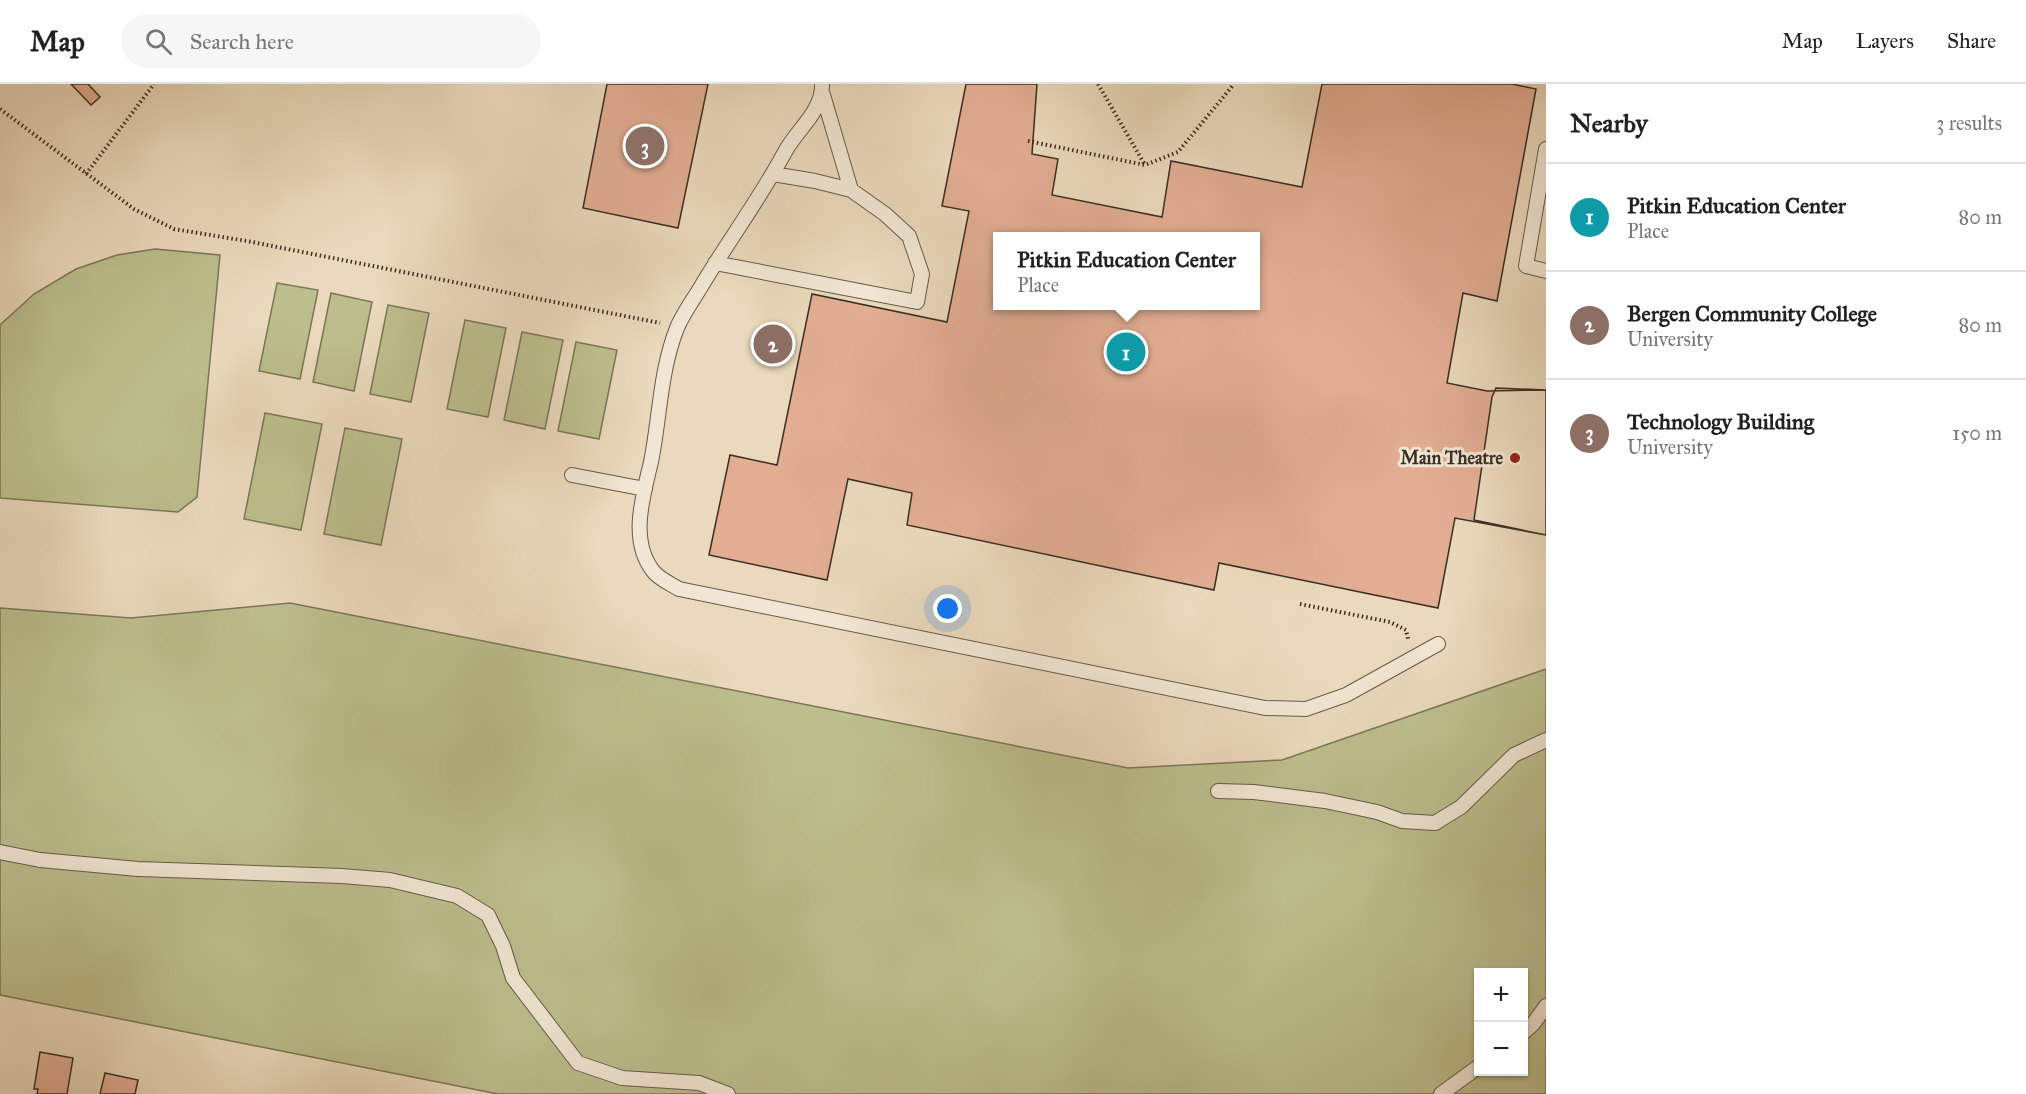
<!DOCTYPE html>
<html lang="en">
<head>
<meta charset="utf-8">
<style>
  body { margin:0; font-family:"IM FELL Great Primer",serif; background:#f6f6f6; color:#222 }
  .controls { position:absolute; right:18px; bottom:18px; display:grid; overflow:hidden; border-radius:0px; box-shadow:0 2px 4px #0004 }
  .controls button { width:54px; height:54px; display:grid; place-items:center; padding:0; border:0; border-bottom:2px solid #e0e0e0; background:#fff; color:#222; font:30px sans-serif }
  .you { position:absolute; left:948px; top:525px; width:21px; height:21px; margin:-15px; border:4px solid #fff; border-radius:50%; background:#1a73e8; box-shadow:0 0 0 9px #1a73e833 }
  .badge { display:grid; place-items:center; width:39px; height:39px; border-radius:50%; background:#db2777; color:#fff; font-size:20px; font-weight:700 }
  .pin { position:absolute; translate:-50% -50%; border:3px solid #fff; box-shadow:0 2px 6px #0006 }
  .popup { position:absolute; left:993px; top:148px; width:267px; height:78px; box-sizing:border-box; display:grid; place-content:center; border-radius:0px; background:#fff; filter:drop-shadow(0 2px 4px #0005); font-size:20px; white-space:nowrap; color:#767676 }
  .popup b { font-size:22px; color:#222 }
  .popup::after { content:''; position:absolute; left:50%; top:100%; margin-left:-12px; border:12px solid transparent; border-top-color:#fff }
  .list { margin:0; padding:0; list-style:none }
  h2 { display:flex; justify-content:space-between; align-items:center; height:78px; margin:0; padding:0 24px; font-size:26px }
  h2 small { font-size:20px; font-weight:400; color:#767676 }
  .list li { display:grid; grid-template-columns:39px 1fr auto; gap:18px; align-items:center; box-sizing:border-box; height:108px; padding:0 24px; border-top:2px solid #e0e0e0 }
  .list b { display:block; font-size:22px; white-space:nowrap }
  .list p { margin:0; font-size:20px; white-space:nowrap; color:#767676 }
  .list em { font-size:20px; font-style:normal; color:#767676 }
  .icon { flex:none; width:33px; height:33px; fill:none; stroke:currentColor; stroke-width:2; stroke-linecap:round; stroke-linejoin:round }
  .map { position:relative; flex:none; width:1546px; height:1010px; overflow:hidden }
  header { display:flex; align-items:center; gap:36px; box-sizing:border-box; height:84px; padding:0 30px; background:#fff; border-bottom:2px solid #e0e0e0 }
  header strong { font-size:28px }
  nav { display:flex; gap:33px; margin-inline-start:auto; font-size:21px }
  .search { width:420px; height:54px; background:#f6f6f6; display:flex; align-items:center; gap:15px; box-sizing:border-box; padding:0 21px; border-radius:33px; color:#767676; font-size:22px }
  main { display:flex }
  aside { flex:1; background:#fff }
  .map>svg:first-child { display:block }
  .green { fill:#bcbe8d; stroke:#7c7658; stroke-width:1.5; fill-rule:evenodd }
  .building { fill:#e2ad93; stroke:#3b2f24; stroke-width:1.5; fill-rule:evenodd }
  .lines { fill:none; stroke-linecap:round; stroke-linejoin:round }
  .service-casing { stroke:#675a4a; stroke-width:16 }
  .path { stroke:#3b2f24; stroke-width:4; stroke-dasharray:1.5 3; stroke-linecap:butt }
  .service { stroke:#f1e6d3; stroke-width:14 }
  .poi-dot { fill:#8f2418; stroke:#f1e6d3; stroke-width:2 }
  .labels { text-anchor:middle; stroke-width:6; stroke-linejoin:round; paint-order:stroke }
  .poi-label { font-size:18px; font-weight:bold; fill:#3b2f24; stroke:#f1e6d3; text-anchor:end }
</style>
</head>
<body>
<header>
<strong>Map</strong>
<div class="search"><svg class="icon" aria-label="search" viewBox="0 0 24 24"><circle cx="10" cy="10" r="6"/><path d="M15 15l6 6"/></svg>Search here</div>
<nav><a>Map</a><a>Layers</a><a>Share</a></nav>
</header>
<main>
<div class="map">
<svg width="1546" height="1010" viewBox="0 0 1546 1010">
  <rect width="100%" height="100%" fill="#ead9bc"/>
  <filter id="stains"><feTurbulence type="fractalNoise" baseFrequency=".00333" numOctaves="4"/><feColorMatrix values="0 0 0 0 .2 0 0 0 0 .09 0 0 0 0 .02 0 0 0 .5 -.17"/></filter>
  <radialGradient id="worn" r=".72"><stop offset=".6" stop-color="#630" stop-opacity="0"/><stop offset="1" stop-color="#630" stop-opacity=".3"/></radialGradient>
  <path class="green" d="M 155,165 L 220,171 L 197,413 L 178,428 L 0,414 L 0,241 L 34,210 L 76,185 L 117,171 Z
    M 277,199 L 318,206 L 300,295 L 259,287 Z
    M 331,209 L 372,218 L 354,307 L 313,298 Z
    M 388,221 L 429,229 L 411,318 L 370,310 Z
    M 465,236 L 506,244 L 488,333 L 447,325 Z
    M 522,248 L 563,256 L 545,345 L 504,336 Z
    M 576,258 L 617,266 L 599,355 L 558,347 Z
    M 265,329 L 322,340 L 301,446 L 244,435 Z
    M 345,344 L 402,355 L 381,461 L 324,450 Z
    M 290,519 L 1128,684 L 1282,676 L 1546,585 L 1546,1010 L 498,1010 L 0,911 L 0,524 L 131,534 ZM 1478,888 L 1524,888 L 1524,988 L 1478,988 Z"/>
  <path class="building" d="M 71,0 L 88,0 L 100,13 L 91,21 Z
    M 607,0 L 708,0 L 678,144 L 583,124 Z
    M 966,0 L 1037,0 L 1032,70 L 1058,75 L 1052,111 L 1162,133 L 1171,77 L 1302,103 L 1322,0 L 1512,0 L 1536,5 L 1497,217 L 1463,209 L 1447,299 L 1487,307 L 1546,306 L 1546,451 L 1455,434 L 1438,524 L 1219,479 L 1214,506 L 907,441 L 912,409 L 848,395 L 827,496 L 709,471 L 730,371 L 777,381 L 812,210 L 947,238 L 969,127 L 942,122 ZM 997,152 L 1255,152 L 1255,222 L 997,222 Z
    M 1496,304 L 1546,306 L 1546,451 L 1474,436 L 1492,313 Z
    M 40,968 L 73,974 L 67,1010 L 37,1010 L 38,1005 L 34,1005 Z
    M 105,989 L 138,996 L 135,1010 L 100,1010 Z"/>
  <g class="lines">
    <defs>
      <path id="service" d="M 822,0 C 823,26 798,45 786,66 C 761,113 729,156 702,201 C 694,215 683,229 677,244 C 660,287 660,333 651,378 C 643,412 629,456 653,487 C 659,495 671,500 679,505 L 1265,624 L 1306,625 L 1346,611 L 1438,560
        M 1546,65 L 1526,182 L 1546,187
        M 773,90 L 815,97 L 851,106
        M 715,179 L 917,218 L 922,190 L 909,152 L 885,130 L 851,106 L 823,11
        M 572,391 L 645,405
        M 1218,707 L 1254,708 L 1325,717 L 1377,728 L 1402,737 L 1435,739 L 1461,723 L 1514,671 L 1546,656
        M 0,768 L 40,776 L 138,785 L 342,792 L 390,796 L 457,812 L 488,831 L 503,862 L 513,894 L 578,979 L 622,994 L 699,999 L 728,1010
        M 1524,948 L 1533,940 L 1546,922
        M 1441,1010 L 1478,983"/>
    </defs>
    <use href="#service" class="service-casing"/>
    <path class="path" d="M 1098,0 L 1145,81
      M 0,25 L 134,125 L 174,145 L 247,157 L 660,239
      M 1028,57 L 1145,81 L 1178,68 L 1234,0
      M 86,90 L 154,0
      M 1300,520 L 1390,538 L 1406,546 L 1408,555"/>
    <use href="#service" class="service"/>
  </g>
  <circle class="poi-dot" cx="1515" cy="374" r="6"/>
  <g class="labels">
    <g class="poi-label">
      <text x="1503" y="380">Main Theatre</text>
    </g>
  </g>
  <rect width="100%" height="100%" filter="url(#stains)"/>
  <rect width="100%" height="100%" fill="url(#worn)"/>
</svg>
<div class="controls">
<button>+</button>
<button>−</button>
</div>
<div class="you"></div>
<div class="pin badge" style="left:1126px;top:268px;background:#0f9aa8">1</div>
<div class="popup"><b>Pitkin Education Center</b>Place</div>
<div class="pin badge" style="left:773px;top:260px;background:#8d6e63">2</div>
<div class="pin badge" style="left:645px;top:62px;background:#8d6e63">3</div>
</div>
<aside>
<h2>Nearby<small>3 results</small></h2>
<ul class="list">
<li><span class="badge" style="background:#0f9aa8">1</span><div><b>Pitkin Education Center</b><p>Place</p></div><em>80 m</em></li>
<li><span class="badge" style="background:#8d6e63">2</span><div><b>Bergen Community College</b><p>University</p></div><em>80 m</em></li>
<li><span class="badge" style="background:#8d6e63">3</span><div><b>Technology Building</b><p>University</p></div><em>150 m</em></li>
</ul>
</aside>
</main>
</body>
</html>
